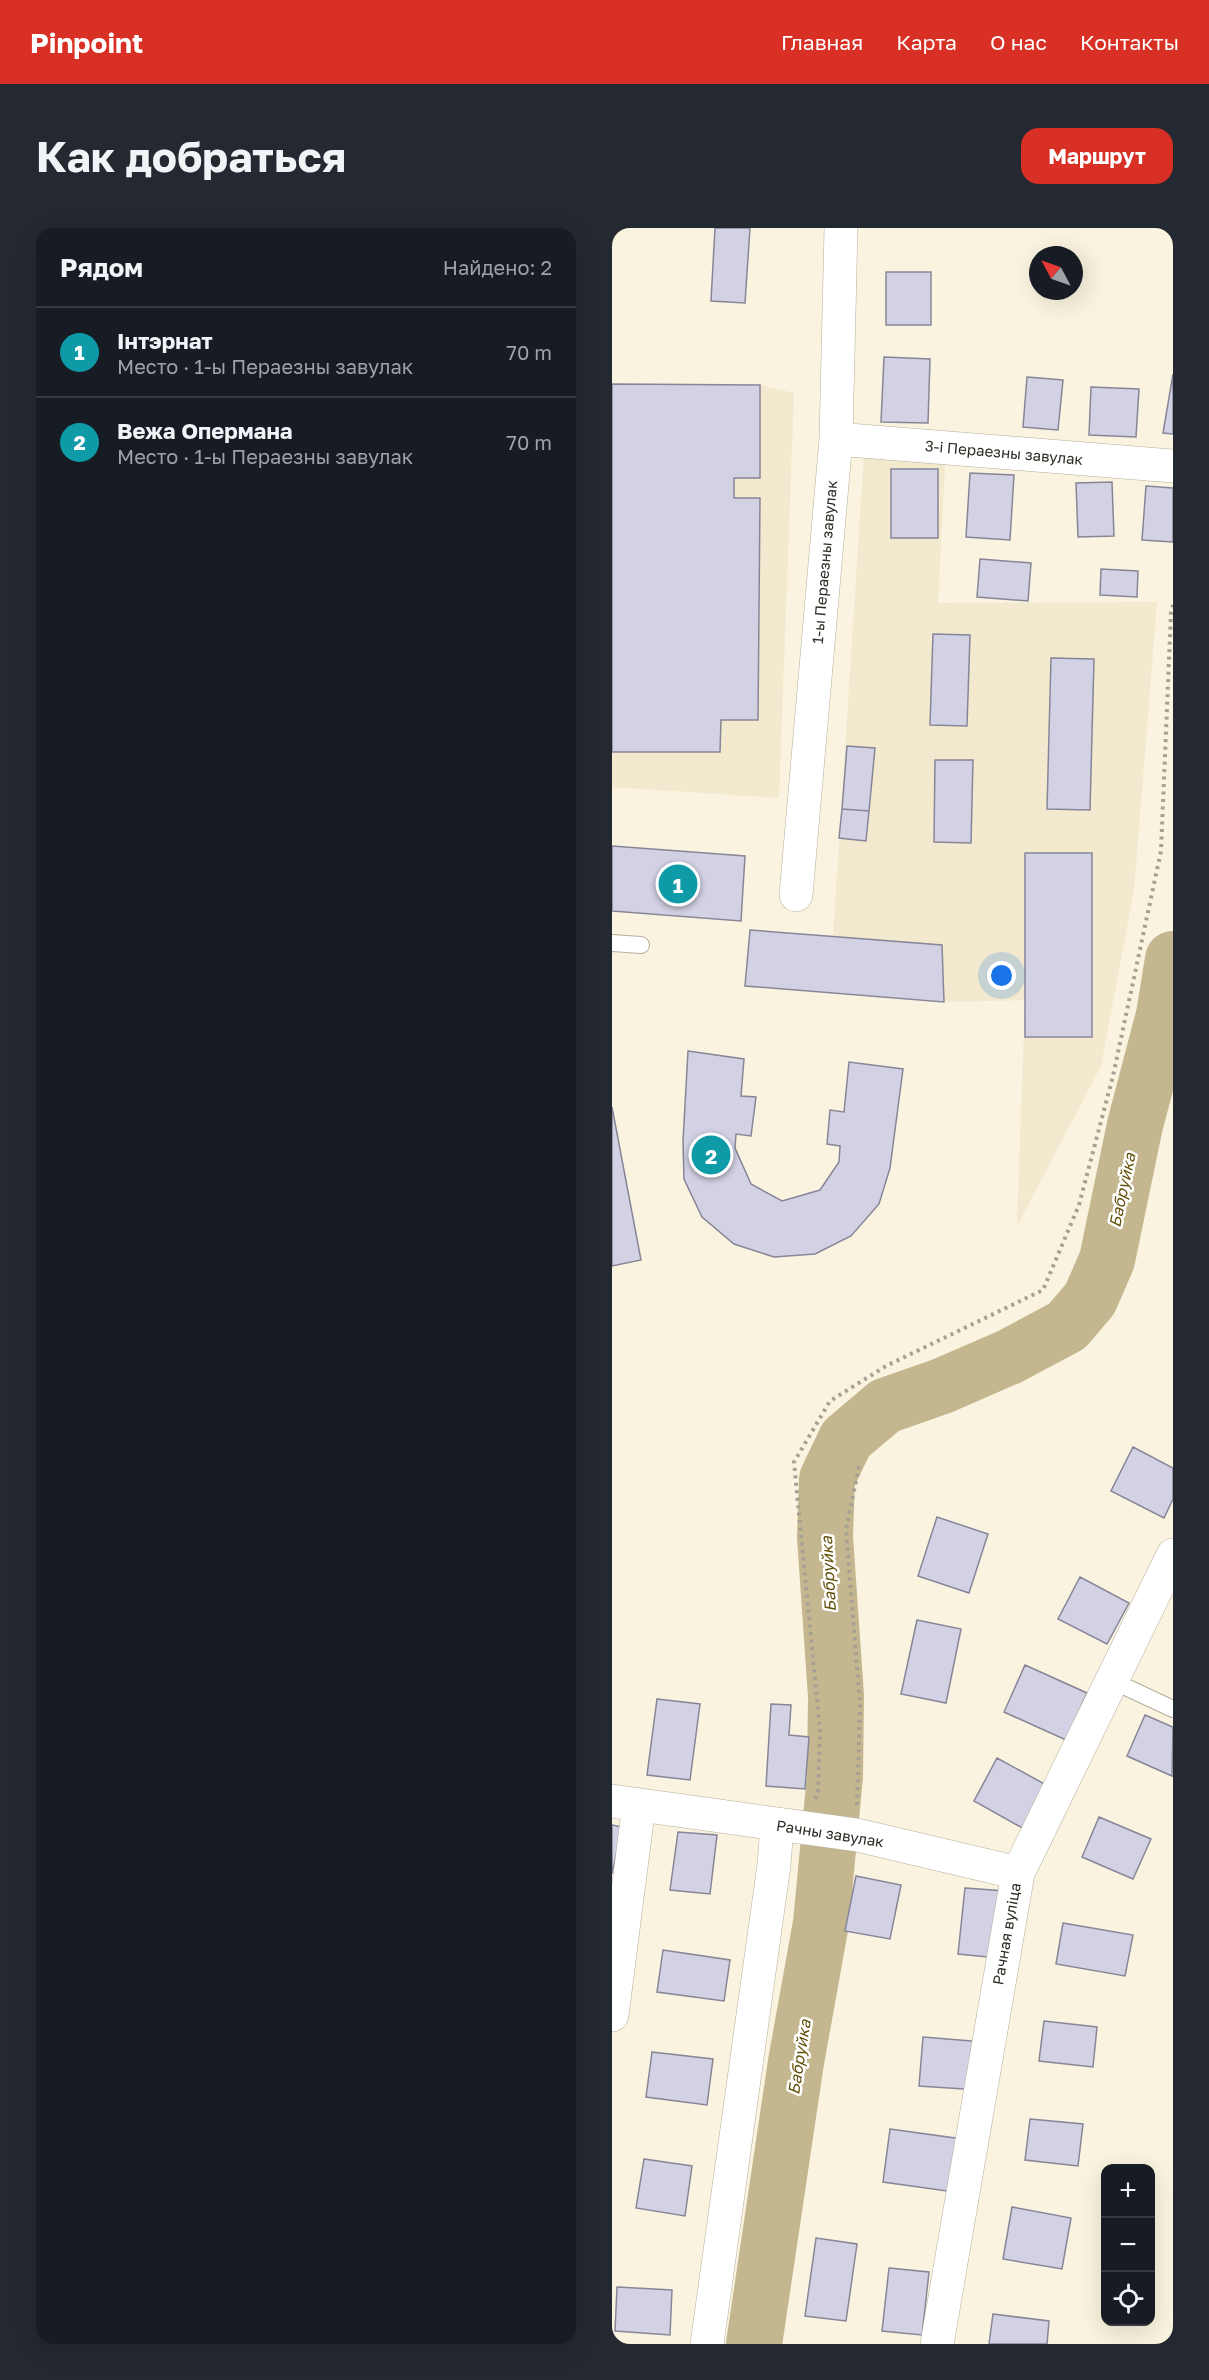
<!DOCTYPE html>
<html lang="ru">
<head>
<meta charset="utf-8">
<style>
  body { margin:0; font-family:"Golos Text",sans-serif; background:#242831; color:#f1f3f6 }
  .controls { position:absolute; right:18px; bottom:18px; display:grid; overflow:hidden; border-radius:12px; box-shadow:0 6px 24px #0002 }
  .controls button { width:54px; height:54px; display:grid; place-items:center; padding:0; border:0; border-bottom:2px solid #363941; background:#171b24; color:#f1f3f6; font:30px sans-serif }
  .compass { position:absolute; left:417px; top:18px; width:54px; height:54px; border-radius:50%; background:#171b24; box-shadow:0 6px 24px #0002; rotate:311deg }
  .you { position:absolute; left:390px; top:748px; width:21px; height:21px; margin:-15px; border:4px solid #fff; border-radius:50%; background:#1a73e8; box-shadow:0 0 0 9px #1a73e833 }
  .badge { display:grid; place-items:center; width:39px; height:39px; border-radius:50%; background:#d93025; color:#fff; font-size:20px; font-weight:700 }
  .pin { position:absolute; translate:-50% -50%; border:3px solid #fff; box-shadow:0 2px 6px #0006 }
  .list { margin:0; padding:0; list-style:none }
  h2 { display:flex; justify-content:space-between; align-items:center; height:78px; margin:0; padding:0 24px; font-size:26px }
  h2 small { font-size:20px; font-weight:400; color:#9ea1a6 }
  .list li { display:grid; grid-template-columns:39px 1fr auto; gap:18px; align-items:center; box-sizing:border-box; height:90px; padding:0 24px; border-top:2px solid #363941 }
  .list b { display:block; font-size:22px; white-space:nowrap }
  .list p { margin:0; font-size:20px; white-space:nowrap; color:#9ea1a6 }
  .list em { font-size:20px; font-style:normal; color:#9ea1a6 }
  .icon { flex:none; width:33px; height:33px; fill:none; stroke:currentColor; stroke-width:2; stroke-linecap:round; stroke-linejoin:round }
  .map { position:relative; flex:none; width:561px; height:2116px; overflow:hidden; border-radius:18px }
  header { display:flex; align-items:center; gap:36px; box-sizing:border-box; height:84px; padding:0 30px; background:#d93025; color:#fff }
  header strong { font-size:28px }
  nav { display:flex; gap:33px; margin-inline-start:auto; font-size:21px }
  .intro { display:flex; align-items:center; justify-content:space-between; box-sizing:border-box; height:144px; padding:0 36px }
  h1 { margin:0; font-size:42px }
  .button { padding:15px 27px; border-radius:18px; background:#d93025; color:#fff; font-size:21px; font-weight:700 }
  main { display:flex; gap:36px; padding:0 36px }
  aside { flex:1; background:#171b24; border-radius:18px; box-shadow:0 6px 24px #0002 }
  .map>svg:first-child { display:block }
  .built { fill:#f2e9ce }
  .lines { fill:none; stroke-linecap:round; stroke-linejoin:round }
  .river { stroke:#c4b78f; stroke-width:56 }
  .building { fill:#d3d2e5; stroke:#878698; stroke-width:1.5 }
  .lane-casing { stroke:#b5af9d; stroke-width:18 }
  .street-casing { stroke:#b5af9d; stroke-width:34 }
  .path { stroke:#a5a192; stroke-width:4; stroke-dasharray:3 4.5; stroke-linecap:butt }
  .lane { stroke:#fff; stroke-width:16 }
  .street { stroke:#fff; stroke-width:33 }
  .labels { text-anchor:middle; stroke-width:5; stroke-linejoin:round; paint-order:stroke }
  .street-label { font-size:15px; fill:#2e2b24; stroke:#fff }
  .water-label { font-size:16px; font-style:italic; fill:#63510a; stroke:#fff }
</style>
</head>
<body>
<header>
<strong>Pinpoint</strong>
<nav><a>Главная</a><a>Карта</a><a>О нас</a><a>Контакты</a></nav>
</header>
<div class="intro"><h1>Как добраться</h1><a class="button">Маршрут</a></div>
<main>
<aside>
<h2>Рядом<small>Найдено: 2</small></h2>
<ul class="list">
<li><span class="badge" style="background:#0f9aa8">1</span><div><b>Інтэрнат</b><p>Место · 1-ы Пераезны завулак</p></div><em>70 m</em></li>
<li><span class="badge" style="background:#0f9aa8">2</span><div><b>Вежа Опермана</b><p>Место · 1-ы Пераезны завулак</p></div><em>70 m</em></li>
</ul>
</aside>
<div class="map">
<svg width="561" height="2116" viewBox="0 0 561 2116">
  <rect width="100%" height="100%" fill="#f9f3df"/>
  <path class="built" d="M 0,156 L 148,157 L 182,165 L 167,570 L 0,559 Z
    M 252,226 L 333,236 L 326,375 L 545,374 L 522,662 L 489,838 L 405,998 L 413,772 L 332,774 L 330,717 L 221,709 Z"/>
  <g class="lines">
    <path class="river" d="M 142,2116 L 184,1834 L 209,1695 L 223,1548 L 224,1468 L 213,1309 L 215,1251 L 234,1211 L 273,1178 L 330,1158 L 397,1129 L 455,1098 L 478,1071 L 495,1032 L 523,897 L 552,787 L 561,731"/>
  </g>
  <path class="building" d="M 103,0 L 138,0 L 133,75 L 99,73 Z
    M 274,44 L 319,44 L 319,97 L 274,97 Z
    M 272,129 L 318,131 L 316,195 L 269,194 Z
    M 561,146 L 561,206 L 551,205 Z
    M 415,149 L 451,152 L 446,202 L 411,199 Z
    M 0,156 L 148,157 L 148,250 L 122,250 L 122,270 L 148,270 L 146,492 L 109,492 L 108,524 L 0,524 Z
    M 479,159 L 527,161 L 524,209 L 477,207 Z
    M 279,241 L 326,241 L 326,310 L 279,310 Z
    M 358,245 L 402,247 L 398,312 L 354,309 Z
    M 500,254 L 502,308 L 466,309 L 464,255 Z
    M 534,258 L 561,260 L 561,314 L 530,312 Z
    M 368,331 L 419,335 L 416,373 L 365,369 Z
    M 489,341 L 526,343 L 525,369 L 488,367 Z
    M 321,406 L 358,407 L 355,498 L 318,497 Z
    M 439,430 L 482,431 L 478,582 L 435,581 Z
    M 235,518 L 263,520 L 257,583 L 230,581 Z
    M 323,532 L 361,532 L 359,615 L 322,614 Z
    M 230,581 L 257,583 L 254,613 L 227,610 Z
    M 0,618 L 133,628 L 129,693 L 0,683 Z
    M 413,625 L 480,625 L 480,809 L 413,809 Z
    M 138,702 L 330,717 L 332,774 L 133,758 Z
    M 76,823 L 132,831 L 129,868 L 144,869 L 139,908 L 124,906 L 123,920 L 139,956 L 170,973 L 208,962 L 227,934 L 228,918 L 215,916 L 218,882 L 232,884 L 237,834 L 291,841 L 278,940 L 267,976 L 239,1008 L 203,1026 L 162,1029 L 122,1016 L 90,989 L 72,951 L 71,913 Z
    M 0,879 L 29,1032 L 0,1038 Z
    M 521,1219 L 561,1240 L 561,1271 L 552,1290 L 499,1263 Z
    M 325,1289 L 376,1306 L 357,1365 L 306,1348 Z
    M 468,1349 L 517,1375 L 495,1416 L 446,1391 Z
    M 305,1392 L 349,1401 L 334,1475 L 289,1466 Z
    M 413,1437 L 475,1465 L 454,1512 L 392,1484 Z
    M 45,1471 L 88,1476 L 78,1552 L 35,1547 Z
    M 159,1476 L 179,1477 L 177,1507 L 197,1509 L 193,1561 L 154,1558 Z
    M 533,1487 L 561,1499 L 560,1548 L 515,1528 Z
    M 385,1530 L 438,1559 L 414,1602 L 362,1573 Z
    M 487,1589 L 539,1611 L 521,1651 L 470,1629 Z
    M 0,1597 L 10,1599 L 0,1646 Z
    M 66,1604 L 105,1607 L 98,1666 L 58,1662 Z
    M 244,1648 L 289,1657 L 278,1711 L 233,1703 Z
    M 353,1660 L 393,1663 L 386,1730 L 346,1726 Z
    M 451,1695 L 521,1707 L 513,1748 L 444,1736 Z
    M 51,1722 L 118,1732 L 112,1773 L 45,1764 Z
    M 432,1793 L 485,1799 L 481,1839 L 427,1833 Z
    M 311,1809 L 371,1814 L 367,1862 L 307,1858 Z
    M 40,1824 L 101,1831 L 95,1877 L 34,1869 Z
    M 418,1891 L 471,1896 L 466,1938 L 413,1932 Z
    M 278,1901 L 350,1911 L 342,1964 L 271,1954 Z
    M 32,1931 L 80,1938 L 73,1988 L 24,1980 Z
    M 400,1979 L 459,1990 L 450,2041 L 391,2031 Z
    M 204,2010 L 245,2016 L 234,2093 L 193,2088 Z
    M 277,2040 L 317,2044 L 310,2107 L 270,2103 Z
    M 5,2059 L 60,2062 L 58,2107 L 3,2103 Z
    M 381,2086 L 437,2093 L 435,2116 L 377,2116 Z"/>
  <g class="lines">
    <defs>
      <path id="lane" d="M 0,715 L 29,717
        M 501,1453 L 561,1481"/>
      <path id="street" d="M 224,211 L 561,238
        M 184,667 L 224,211 L 229,0
        M 0,1573 L 245,1607 L 406,1645
        M 0,1787 L 27,1577
        M 95,2116 L 162,1637 L 165,1597
        M 325,2116 L 406,1645 L 561,1327"/>
    </defs>
    <use href="#lane" class="lane-casing"/>
    <use href="#street" class="street-casing"/>
    <path class="path" d="M 203,1571 L 206,1564 L 208,1503 L 182,1234 L 218,1173 L 274,1138 L 431,1062 L 467,977 L 501,848 L 549,623 L 559,384 L 561,377
      M 245,1577 L 248,1477 L 234,1302 L 247,1238"/>
    <use href="#lane" class="lane"/>
    <use href="#street" class="street"/>
  </g>
  <g class="labels">
    <g class="street-label">
      <text transform="translate(392 225) rotate(5)" y="5">3-і Пераезны завулак</text>
      <text transform="translate(213 334) rotate(-85)" y="5">1-ы Пераезны завулак</text>
      <text transform="translate(218 1606) rotate(9)" y="5">Рачны завулак</text>
      <text transform="translate(395 1706) rotate(-80)" y="5">Рачная вуліца</text>
    </g>
    <g class="water-label">
      <text transform="translate(510 962) rotate(-78)" y="6">Бабруйка</text>
      <text transform="translate(216 1346) rotate(-93)" y="6">Бабруйка</text>
      <text transform="translate(187 1829) rotate(-81)" y="6">Бабруйка</text>
    </g>
  </g>
</svg>
<div class="controls">
<button>+</button>
<button>−</button>
<button><svg class="icon" aria-label="locate" viewBox="0 0 24 24"><circle cx="12" cy="12" r="6"/><path d="M12 2v4M12 18v4M2 12h4M18 12h4"/></svg></button>
</div>
<svg class="compass" viewBox="-18 -18 36 36"><path d="M0-13l5 13h-10z" fill="#e53935"/><path d="M0 13l5-13h-10z" fill="#9ea1a6"/></svg>
<div class="you"></div>
<div class="pin badge" style="left:66px;top:656px;background:#0f9aa8">1</div>
<div class="pin badge" style="left:99px;top:927px;background:#0f9aa8">2</div>
</div>
</main>
</body>
</html>
